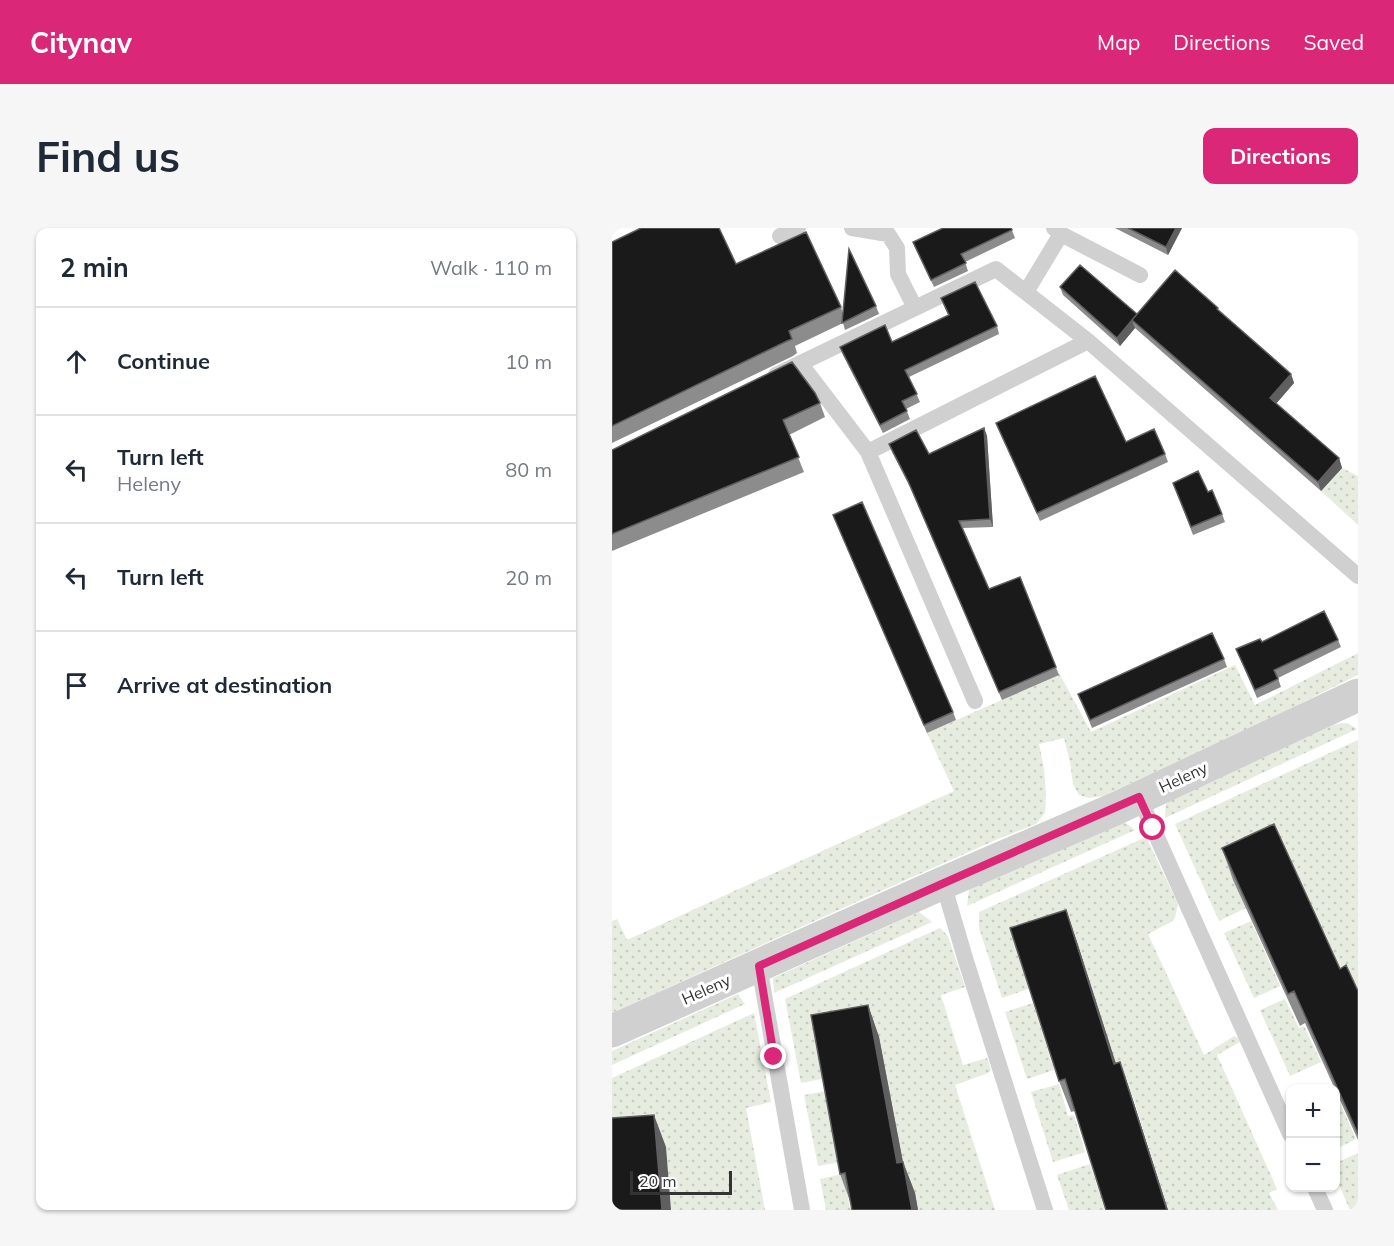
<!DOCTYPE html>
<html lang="en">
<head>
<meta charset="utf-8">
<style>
  body { margin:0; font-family:Mulish,sans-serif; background:#f6f6f7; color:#1f2937 }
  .controls { position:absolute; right:18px; bottom:18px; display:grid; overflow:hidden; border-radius:12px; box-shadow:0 2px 4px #0004 }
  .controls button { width:54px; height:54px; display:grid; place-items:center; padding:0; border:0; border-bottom:2px solid #e0e1e3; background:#fff; color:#1f2937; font:30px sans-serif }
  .scale { position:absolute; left:18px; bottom:15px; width:102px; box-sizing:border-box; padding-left:6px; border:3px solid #333; border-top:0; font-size:16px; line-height:21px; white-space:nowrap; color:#333; -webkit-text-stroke:4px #fff; paint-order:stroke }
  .stop { position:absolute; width:18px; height:18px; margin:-14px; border:4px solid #db2777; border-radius:50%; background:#fff }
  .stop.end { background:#db2777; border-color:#fff; box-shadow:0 2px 6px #0008 }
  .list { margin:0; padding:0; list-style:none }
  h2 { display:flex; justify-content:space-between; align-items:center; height:78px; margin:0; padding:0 24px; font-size:26px }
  h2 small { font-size:20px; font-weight:400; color:#747a83 }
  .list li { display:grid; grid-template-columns:39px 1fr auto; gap:18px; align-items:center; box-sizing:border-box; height:108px; padding:0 24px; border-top:2px solid #e0e1e3 }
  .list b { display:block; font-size:22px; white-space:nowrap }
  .list p { margin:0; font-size:20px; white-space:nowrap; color:#747a83 }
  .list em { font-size:20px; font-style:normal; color:#747a83 }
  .icon { flex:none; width:33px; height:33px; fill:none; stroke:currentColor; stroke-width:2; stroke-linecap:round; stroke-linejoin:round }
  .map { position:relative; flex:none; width:746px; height:982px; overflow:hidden; border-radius:12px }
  header { display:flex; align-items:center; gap:36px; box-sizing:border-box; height:84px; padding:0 30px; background:#db2777; color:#fff }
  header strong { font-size:28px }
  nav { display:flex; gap:33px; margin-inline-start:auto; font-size:21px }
  .intro { display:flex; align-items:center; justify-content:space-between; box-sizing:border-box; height:144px; padding:0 36px }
  h1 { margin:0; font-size:42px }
  .button { padding:15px 27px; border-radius:12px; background:#db2777; color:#fff; font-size:21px; font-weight:700 }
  main { display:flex; gap:36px; padding:0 36px }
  aside { flex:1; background:#fff; border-radius:12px; box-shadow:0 2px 4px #0004 }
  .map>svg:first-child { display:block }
  .grass { fill:url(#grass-dots) }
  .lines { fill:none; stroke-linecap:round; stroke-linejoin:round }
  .lane { stroke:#d0d0d0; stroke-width:16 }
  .street { stroke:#d0d0d0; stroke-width:33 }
  .wall { fill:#8c8c8c }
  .shaded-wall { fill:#5f5f5f }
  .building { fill:#1a1a1a; stroke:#5f5f5f; stroke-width:1.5 }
  .route { stroke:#db2777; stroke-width:8 }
  .labels { text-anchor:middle; stroke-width:6; stroke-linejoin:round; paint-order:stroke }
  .street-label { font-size:16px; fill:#333; stroke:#fff }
</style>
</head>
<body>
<header>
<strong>Citynav</strong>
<nav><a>Map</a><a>Directions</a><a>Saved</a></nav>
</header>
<div class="intro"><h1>Find us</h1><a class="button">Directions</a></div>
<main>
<aside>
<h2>2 min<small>Walk · 110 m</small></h2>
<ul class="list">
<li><svg class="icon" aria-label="ahead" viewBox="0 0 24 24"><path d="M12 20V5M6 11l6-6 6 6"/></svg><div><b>Continue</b></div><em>10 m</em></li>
<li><svg class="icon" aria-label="left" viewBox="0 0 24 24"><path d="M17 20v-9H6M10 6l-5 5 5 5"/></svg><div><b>Turn left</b><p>Heleny</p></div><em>80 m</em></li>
<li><svg class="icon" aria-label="left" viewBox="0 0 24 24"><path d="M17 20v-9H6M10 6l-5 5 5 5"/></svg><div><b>Turn left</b></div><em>20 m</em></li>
<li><svg class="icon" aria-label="arrive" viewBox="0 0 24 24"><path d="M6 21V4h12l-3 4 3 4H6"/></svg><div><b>Arrive at destination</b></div></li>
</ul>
</aside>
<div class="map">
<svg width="746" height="982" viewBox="0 0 746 982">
  <defs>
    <pattern id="grass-dots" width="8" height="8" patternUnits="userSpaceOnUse" patternTransform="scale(1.5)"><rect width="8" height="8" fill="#e6ecdf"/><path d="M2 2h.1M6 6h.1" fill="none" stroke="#c6cbc0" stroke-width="1.8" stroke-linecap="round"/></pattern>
  </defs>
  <rect width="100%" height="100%" fill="#fff"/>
  <path class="grass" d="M 730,240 L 746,248 L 746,297 L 709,263 Z
    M 746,425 L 746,447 L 651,494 L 491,568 L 477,570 L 467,567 L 461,556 L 458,534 L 452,510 L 427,516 L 432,541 L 434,566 L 433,585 L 424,596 L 386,611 L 251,671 L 0,785 L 0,693 L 5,691 L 15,712 L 342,563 L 315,505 L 419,459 L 447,445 L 479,504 L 623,437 L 643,477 Z
    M 730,495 L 737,496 L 745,501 L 553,590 L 554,573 L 721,497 Z
    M 746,512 L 746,769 L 634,680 L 607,693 L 563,596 Z
    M 510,592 L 523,602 L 355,678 L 357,661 Z
    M 534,609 L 566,676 L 563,690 L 559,694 L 536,706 L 592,827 L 622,808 L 626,810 L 628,814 L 605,827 L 665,961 L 657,965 L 666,982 L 556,982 L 520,866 L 419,760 L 390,770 L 367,700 L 367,684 Z
    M 307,684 L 320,694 L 162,765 L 161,750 Z
    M 639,693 L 668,758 L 642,770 L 612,705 Z
    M 328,700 L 336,708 L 353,759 L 329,767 L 351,837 L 375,830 L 379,842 L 376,845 L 343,857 L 383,982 L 306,982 L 215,850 L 189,855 L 173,771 Z
    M 126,766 L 133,776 L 0,837 L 0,823 Z
    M 673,771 L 687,800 L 692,798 L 709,834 L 678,848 L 648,782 Z
    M 421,775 L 442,842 L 415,851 L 393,784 Z
    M 142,785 L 159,874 L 134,880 L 153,982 L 59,982 L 0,922 L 0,850 Z
    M 447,856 L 456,888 L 462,887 L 473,924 L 441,934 L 419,864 Z
    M 215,863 L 229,934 L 206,938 L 192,867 Z
    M 724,866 L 744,911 L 724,921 Z
    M 746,925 L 746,982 L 738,982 L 724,950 L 724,935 Z
    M 478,936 L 493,982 L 457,982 L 445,947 Z
    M 231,946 L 238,980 L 242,980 L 243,982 L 214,982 L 208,951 Z"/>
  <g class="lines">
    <path class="lane" d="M 240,0 L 276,6 L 285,20 L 286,46 L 303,80
      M 442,0 L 449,6 L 528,47
      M 168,8 L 186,0
      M 414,64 L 449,6
      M 188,135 L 256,224 L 476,113
      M 164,147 L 384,41 L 476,113 L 746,348
      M 256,224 L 363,473
      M 527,569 L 678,906
      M 331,655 L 353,730 L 433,982
      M 147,738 L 190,982
      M 703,960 L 713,982"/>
    <path class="street" d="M 0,803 L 331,655 L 503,581 L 746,467"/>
  </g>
  <path class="wall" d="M 399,0 L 403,10 L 353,34 L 356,43 L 322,59 L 301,14 Z
    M 503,0 L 570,0 L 556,27 Z
    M 0,14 L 124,36 L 229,79 L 231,86 L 264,78 L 267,86 L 233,102 L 231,95 L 183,118 L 185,125 L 181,128 L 0,215 Z
    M 448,59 L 525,86 L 607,83 L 679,146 L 682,155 L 664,176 L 727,230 L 730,240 L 709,263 L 523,100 L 508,118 L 451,67 Z
    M 329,70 L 385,98 L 387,106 L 297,149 L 308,174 L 294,181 L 298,191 L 271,205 L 231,127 L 228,119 L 280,114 L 336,87 Z
    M 208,175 L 213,189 L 177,207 L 192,244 L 0,323 L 0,222 Z
    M 384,195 L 514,214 L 553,226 L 556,234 L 428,293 Z
    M 372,200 L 375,208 L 381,299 L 351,300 L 377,361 L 408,349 L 447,447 L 390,472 L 299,261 L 280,224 L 277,216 L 317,226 Z
    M 561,255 L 596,264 L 610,286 L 613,294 L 581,307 Z
    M 221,287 L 341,484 L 344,492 L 315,505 Z
    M 726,412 L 729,419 L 666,450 L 669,459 L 645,470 L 624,421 L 650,414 Z
    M 612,431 L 615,439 L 480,500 L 466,466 Z
    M 610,620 L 728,741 L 746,763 L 746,912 L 693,795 L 688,798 L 621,652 Z
    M 454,682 L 465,714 L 504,836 L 519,866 L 556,982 L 494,982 L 463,883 L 459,884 L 447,853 Z
    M 256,777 L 267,809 L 291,934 L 303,965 L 306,982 L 240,982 L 239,976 L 228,946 Z"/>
  <path class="shaded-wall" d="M 564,0 L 570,0 L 556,27 L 554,19 Z
    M 520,93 L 523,100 L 508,118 L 505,110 Z
    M 679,146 L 682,155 L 661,179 L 658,170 Z
    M 372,200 L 375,208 L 381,299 L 378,291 Z
    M 727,230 L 730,240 L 709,263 L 706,254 Z
    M 454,682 L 465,714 L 514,867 L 502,836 Z
    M 256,777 L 267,809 L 297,966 L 285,935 Z
    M 508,834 L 519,866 L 556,982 L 555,982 Z
    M 42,887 L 54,919 L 59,982 L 50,982 Z
    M 291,934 L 303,965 L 306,982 L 300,982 Z"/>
  <path class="building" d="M 29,0 L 107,0 L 124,36 L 194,4 L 229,79 L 177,103 L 180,111 L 175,113 L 0,198 L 0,14 Z
    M 331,0 L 399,0 L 400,2 L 349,26 L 354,35 L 319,52 L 301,14 Z
    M 516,0 L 564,0 L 554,19 Z
    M 237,21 L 264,78 L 230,95 Z
    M 468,37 L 525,86 L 505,110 L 448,59 Z
    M 563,42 L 606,80 L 605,81 L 679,146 L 658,170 L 727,230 L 706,254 L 520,92 Z
    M 363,54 L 385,98 L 293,142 L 305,166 L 290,173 L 295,183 L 268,197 L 228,119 L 273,97 L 280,114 L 337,87 L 329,70 Z
    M 180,134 L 203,165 L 208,175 L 171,192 L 187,229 L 0,306 L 0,222 Z
    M 483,148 L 514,214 L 542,201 L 553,226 L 425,285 L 384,195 Z
    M 372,200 L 378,291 L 347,293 L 377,361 L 408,349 L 444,439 L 387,464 L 296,253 L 277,216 L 304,202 L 317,226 Z
    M 586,243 L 596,264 L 600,262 L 610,286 L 579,299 L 561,255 Z
    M 250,274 L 341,484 L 312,497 L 221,287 Z
    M 712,383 L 726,412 L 662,442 L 666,451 L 643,462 L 624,421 L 648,411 L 650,414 Z
    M 600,405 L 612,431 L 478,492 L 466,466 Z
    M 662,596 L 728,741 L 734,737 L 746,763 L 746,906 L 682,763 L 676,766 L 610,620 Z
    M 454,682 L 502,836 L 508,834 L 555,982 L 494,982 L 453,851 L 447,853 L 398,700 Z
    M 256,777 L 285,935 L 291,934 L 300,982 L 240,982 L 233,945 L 228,946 L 199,787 Z
    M 42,887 L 50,982 L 0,982 L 0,890 Z"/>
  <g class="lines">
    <path class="route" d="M 162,829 L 147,738 L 332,655 L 527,569 L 541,600"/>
  </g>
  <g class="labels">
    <g class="street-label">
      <text transform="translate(571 549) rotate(-25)" y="6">Heleny</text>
      <text transform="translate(94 761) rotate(-24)" y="6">Heleny</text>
    </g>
  </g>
</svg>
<div class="controls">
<button>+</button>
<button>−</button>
</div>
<div class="scale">20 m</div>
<div class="stop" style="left:541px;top:600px"></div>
<div class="stop end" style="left:162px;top:829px"></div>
</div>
</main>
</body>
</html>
